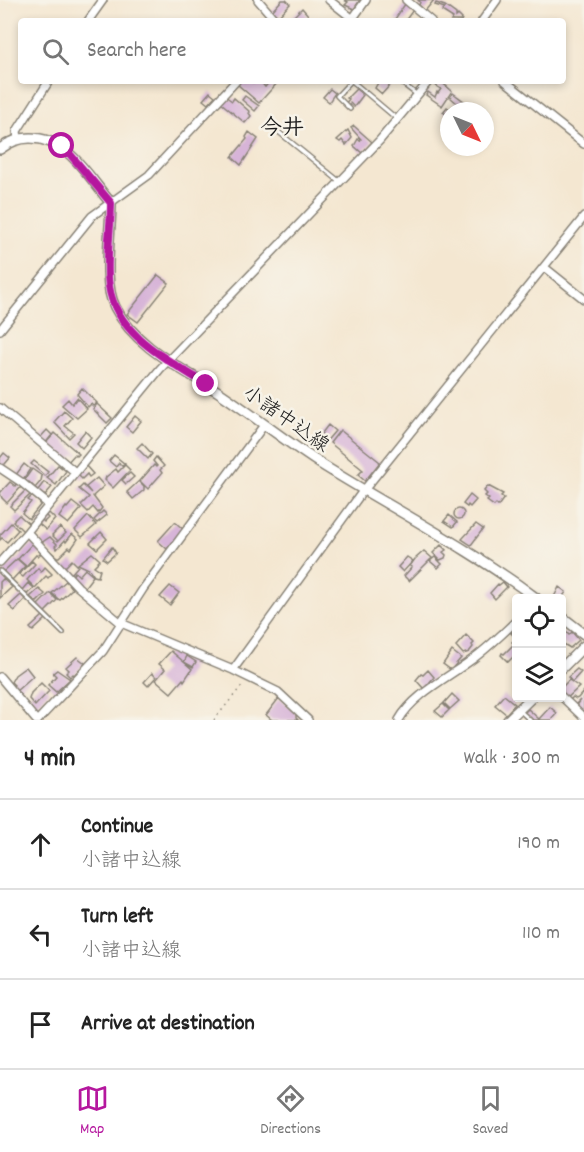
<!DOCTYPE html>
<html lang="en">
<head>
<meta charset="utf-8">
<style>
  body { margin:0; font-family:Dekko,"Klee One",sans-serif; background:#f6f6f6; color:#222 }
  .controls { position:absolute; right:18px; bottom:18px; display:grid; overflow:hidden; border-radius:6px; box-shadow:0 3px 9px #0003 }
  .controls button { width:54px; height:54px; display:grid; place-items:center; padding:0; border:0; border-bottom:2px solid #e0e0e0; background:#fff; color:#222; font:30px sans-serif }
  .compass { position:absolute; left:440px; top:102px; width:54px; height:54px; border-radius:50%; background:#fff; box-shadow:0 3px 9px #0003; rotate:133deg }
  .stop { position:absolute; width:18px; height:18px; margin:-14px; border:4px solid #b5179e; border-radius:50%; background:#fff }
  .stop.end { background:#b5179e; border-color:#fff; box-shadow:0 2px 6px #0008 }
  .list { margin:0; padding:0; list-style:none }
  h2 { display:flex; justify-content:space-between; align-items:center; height:78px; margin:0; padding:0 24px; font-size:26px }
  h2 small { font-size:20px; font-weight:400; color:#767676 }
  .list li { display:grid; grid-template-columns:39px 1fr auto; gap:18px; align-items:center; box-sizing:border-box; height:90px; padding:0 24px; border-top:2px solid #e0e0e0 }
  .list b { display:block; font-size:22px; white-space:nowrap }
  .list p { margin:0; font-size:20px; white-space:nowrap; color:#767676 }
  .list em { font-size:20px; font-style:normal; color:#767676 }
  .icon { flex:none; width:33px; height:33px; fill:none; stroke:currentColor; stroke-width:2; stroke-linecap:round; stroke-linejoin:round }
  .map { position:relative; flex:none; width:584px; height:720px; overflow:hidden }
  .search { position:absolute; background:#fff; box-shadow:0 3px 9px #0003; left:18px; right:18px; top:18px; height:66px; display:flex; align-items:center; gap:15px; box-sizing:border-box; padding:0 21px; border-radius:6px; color:#767676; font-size:22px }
  .sheet { height:348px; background:#fff }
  nav { display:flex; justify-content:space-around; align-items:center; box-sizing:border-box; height:84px; border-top:2px solid #e0e0e0; background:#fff; font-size:16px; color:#767676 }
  nav a { display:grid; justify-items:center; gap:3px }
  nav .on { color:#b5179e }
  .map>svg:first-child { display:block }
  .building { fill:#d7b4d8 }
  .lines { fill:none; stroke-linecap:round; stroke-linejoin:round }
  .lane-casing { stroke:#888276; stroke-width:6 }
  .street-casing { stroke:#888276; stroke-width:10 }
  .secondary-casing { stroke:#888276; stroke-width:12 }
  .path { stroke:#888276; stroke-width:1.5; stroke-dasharray:1.5 4.5; stroke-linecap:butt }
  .lane { stroke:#fff; stroke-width:3 }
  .street { stroke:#fff; stroke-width:7 }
  .secondary { stroke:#fff; stroke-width:9 }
  .route { stroke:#b5179e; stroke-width:8 }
  .labels { text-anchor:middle; stroke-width:5; stroke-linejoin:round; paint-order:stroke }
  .street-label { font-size:20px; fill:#1c1c1c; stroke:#f7f3e8 }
  .quarter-label { font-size:22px; font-weight:bold; fill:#1c1c1c; stroke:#f7f3e8 }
</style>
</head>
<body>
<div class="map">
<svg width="584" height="720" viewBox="0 0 584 720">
  <rect width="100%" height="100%" fill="#f7f3e8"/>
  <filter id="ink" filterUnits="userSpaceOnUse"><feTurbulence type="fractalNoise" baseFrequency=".0167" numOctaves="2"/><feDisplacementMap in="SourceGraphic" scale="12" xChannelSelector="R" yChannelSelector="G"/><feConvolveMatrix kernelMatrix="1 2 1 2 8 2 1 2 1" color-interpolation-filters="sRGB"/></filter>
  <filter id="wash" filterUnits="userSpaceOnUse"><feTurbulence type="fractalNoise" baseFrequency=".008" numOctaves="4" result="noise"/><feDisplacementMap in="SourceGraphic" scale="24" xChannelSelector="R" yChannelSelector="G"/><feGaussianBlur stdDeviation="1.35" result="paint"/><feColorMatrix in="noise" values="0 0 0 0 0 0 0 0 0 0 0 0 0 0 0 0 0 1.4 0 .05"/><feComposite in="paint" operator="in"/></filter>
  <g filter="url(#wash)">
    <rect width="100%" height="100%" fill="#f4e7d1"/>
    <g id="blocks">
      <path class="building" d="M 282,0 L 286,0 L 290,4 L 277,18 L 271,12 Z
        M 344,0 L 360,0 L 354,9 L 345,5 L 348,2 Z
        M 418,0 L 434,0 L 425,11 L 419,5 L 420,2 Z
        M 436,3 L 445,6 L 456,14 L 456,17 L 458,15 L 462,19 L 461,21 L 451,21 L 453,18 L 442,11 L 445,8 L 435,5 Z
        M 405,4 L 413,10 L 405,21 L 398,21 L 395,19 Z
        M 302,8 L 308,15 L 303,21 L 292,21 L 292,18 Z
        M 240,81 L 257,83 L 260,81 L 265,87 L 270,81 L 279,81 L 259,103 L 237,84 Z
        M 379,81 L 389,81 L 392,83 L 382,94 L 375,88 Z
        M 432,81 L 440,81 L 452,91 L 442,106 L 426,95 L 428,92 L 435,97 L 437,92 L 438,93 L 441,89 L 431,83 Z
        M 330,89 L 335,93 L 329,102 L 323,97 Z
        M 356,89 L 363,95 L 354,107 L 350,103 L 347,106 L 345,104 L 349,99 L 347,98 Z
        M 210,92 L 215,96 L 208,104 L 203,100 Z
        M 453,93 L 469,105 L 464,111 L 449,111 L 449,116 L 443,112 L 447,107 L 452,111 L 458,104 L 450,97 Z
        M 225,96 L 232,101 L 234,98 L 250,112 L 249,113 L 251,116 L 245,123 L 220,102 Z
        M 245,96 L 259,106 L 255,111 L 242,100 Z
        M 354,126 L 372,142 L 362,153 L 354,146 L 358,139 L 360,141 L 361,139 L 351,128 Z
        M 348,130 L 352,138 L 346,145 L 342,140 L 340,142 L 337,140 Z
        M 249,132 L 258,139 L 241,165 L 232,157 L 247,139 L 246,137 Z
        M 158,275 L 169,283 L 138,322 L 127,314 Z
        M 82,388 L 97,403 L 93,406 L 91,404 L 88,407 L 77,394 Z
        M 77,398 L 87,409 L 77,418 L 62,405 L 68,399 L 72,404 Z
        M 97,404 L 112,418 L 107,423 L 93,409 Z
        M 64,411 L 72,418 L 65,426 L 74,433 L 69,438 L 54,422 Z
        M 135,416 L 141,421 L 132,432 L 126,427 Z
        M 328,425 L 335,431 L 318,451 L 312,446 Z
        M 47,430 L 52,435 L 44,445 L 38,440 Z
        M 340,430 L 380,462 L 365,481 L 358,475 L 363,470 L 330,443 Z
        M 85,431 L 91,437 L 82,448 L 76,442 Z
        M 55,433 L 79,454 L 77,456 L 75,454 L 66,464 L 44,445 Z
        M 142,443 L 152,454 L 148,459 L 137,448 Z
        M 4,453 L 10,458 L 0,470 L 0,458 Z
        M 114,455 L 125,464 L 122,466 L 119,463 L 116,467 L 109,461 Z
        M 156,457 L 164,466 L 160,470 L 162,473 L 148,489 L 140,481 L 154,465 L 156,467 L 157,466 L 153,461 Z
        M 34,461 L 48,472 L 45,476 L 31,464 Z
        M 24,464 L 30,469 L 22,481 L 15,476 Z
        M 58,465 L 66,471 L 56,485 L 47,478 Z
        M 85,465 L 93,474 L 89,477 L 87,474 L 82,479 L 77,474 Z
        M 125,465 L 130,470 L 113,488 L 105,480 L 106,477 L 116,469 L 118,472 Z
        M 32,469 L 42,476 L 41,481 L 35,488 L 29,482 L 27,485 L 23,482 Z
        M 130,473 L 134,477 L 126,484 L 122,480 Z
        M 97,478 L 104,486 L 93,496 L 102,508 L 98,513 L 93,507 L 88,512 L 81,505 L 89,497 L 79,489 L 83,485 L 91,493 L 86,487 Z
        M 139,481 L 144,486 L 144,490 L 133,499 L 127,492 Z
        M 10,482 L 15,486 L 17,483 L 21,487 L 7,503 L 2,498 L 0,493 Z
        M 44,482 L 52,487 L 45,495 L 46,496 L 44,499 L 34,491 L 36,489 L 38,490 Z
        M 488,486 L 503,494 L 501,496 L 504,498 L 498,506 L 496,504 L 494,506 L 487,501 L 489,499 L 485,496 L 487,494 L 484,491 Z
        M 26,490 L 31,494 L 14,510 L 10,506 Z
        M 470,495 L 476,500 L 470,507 L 468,505 L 467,507 L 463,504 Z
        M 32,496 L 41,504 L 29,519 L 22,513 L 31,502 L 28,500 Z
        M 72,502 L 81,509 L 68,524 L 59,517 L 66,507 L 67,508 Z
        M454 514a5 5 0 1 1 10 0a5 5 0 1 1-10 0Z
        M 103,511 L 107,515 L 97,523 L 94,520 Z
        M 48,512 L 55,519 L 46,530 L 39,524 L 42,520 L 44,522 L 48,518 L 45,515 Z
        M 19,515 L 29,524 L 23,531 L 13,521 Z
        M 449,515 L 457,522 L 453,527 L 444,521 Z
        M 88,516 L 96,525 L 82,537 L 75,530 Z
        M 175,522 L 184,530 L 167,549 L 158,541 Z
        M 11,523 L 18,530 L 7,542 L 2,538 L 0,540 L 0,535 Z
        M 476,524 L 483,529 L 471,545 L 462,539 Z
        M 60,527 L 66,533 L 58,541 L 52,535 Z
        M 101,532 L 107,539 L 97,549 L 90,543 Z
        M 72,534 L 78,539 L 71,549 L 69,547 L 59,557 L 57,557 L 41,543 L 50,537 L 57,544 L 55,546 L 57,549 L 65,540 L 66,542 Z
        M 32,544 L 42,552 L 38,556 L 36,555 L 26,566 L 18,559 Z
        M 441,545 L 446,550 L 443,552 L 446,555 L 445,558 L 440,560 L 433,553 Z
        M 112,547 L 116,553 L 107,561 L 103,558 Z
        M 424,551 L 432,558 L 409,581 L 404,576 L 412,567 L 410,566 L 415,559 Z
        M 92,553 L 100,560 L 94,566 L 100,570 L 98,577 L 94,576 L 89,569 L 78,564 Z
        M 407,557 L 413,561 L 403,572 L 398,567 Z
        M 435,557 L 442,564 L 438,568 L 430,561 Z
        M 17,559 L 25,566 L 12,580 L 3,572 Z
        M 72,560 L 78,566 L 71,574 L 64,568 Z
        M 32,561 L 35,564 L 23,577 L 19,574 Z
        M 45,567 L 52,574 L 48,578 L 46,576 L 35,588 L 27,580 L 38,568 L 41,572 Z
        M 85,569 L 93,576 L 84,588 L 71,577 L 75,572 L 79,576 Z
        M 3,579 L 12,587 L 0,598 L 0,582 Z
        M 66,581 L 72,589 L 60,600 L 58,599 L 52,593 Z
        M 503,582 L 507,587 L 495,599 L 490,593 L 498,584 L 499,585 Z
        M 28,583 L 34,588 L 27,594 L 22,590 Z
        M 170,586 L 179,593 L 170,605 L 160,597 Z
        M 559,587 L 566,592 L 562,598 L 555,598 L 554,597 Z
        M 39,589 L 45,594 L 37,602 L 30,597 Z
        M 50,593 L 57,600 L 44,613 L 38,605 Z
        M 21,595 L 25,599 L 15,611 L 9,606 Z
        M 43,616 L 46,619 L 33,631 L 30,628 Z
        M 516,628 L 516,654 L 508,662 L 501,655 L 502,653 L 504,654 L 514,644 L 512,642 L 516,638 L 511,633 Z
        M 566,632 L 569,635 L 572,632 L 579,640 L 570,648 L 562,643 L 562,636 Z
        M 466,635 L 474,643 L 472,645 L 473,647 L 469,652 L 463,654 L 456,646 Z
        M 171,651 L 192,669 L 184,681 L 183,679 L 171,693 L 156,680 L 165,669 L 159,664 Z
        M 452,651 L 461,658 L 451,670 L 443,664 Z
        M 187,656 L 196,662 L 193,667 L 184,662 Z
        M 77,657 L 85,663 L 74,675 L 73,674 L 70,677 L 66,673 L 69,670 L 66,667 Z
        M 26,667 L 33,676 L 15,692 L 11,688 L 14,685 L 11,682 L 15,675 Z
        M 577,669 L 581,672 L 572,682 L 568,677 Z
        M 57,670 L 70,679 L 56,692 L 48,685 L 56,676 L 53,673 Z
        M 428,670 L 434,677 L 424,689 L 416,680 L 421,674 L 423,675 Z
        M 152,673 L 156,677 L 148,686 L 144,682 Z
        M 569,680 L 579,687 L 565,700 L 562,687 Z
        M 41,683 L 49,691 L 35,706 L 29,699 L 31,693 Z
        M 584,691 L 584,712 L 582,715 L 574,708 L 580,700 L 573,707 L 568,702 L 573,697 L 576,699 L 578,698 Z
        M 452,694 L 459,701 L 450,709 L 444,703 Z
        M 504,695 L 515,704 L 506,714 L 495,705 Z
        M 279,698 L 296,712 L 296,718 L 298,720 L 272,720 L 266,715 Z
        M 443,704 L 449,710 L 442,717 L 435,711 Z
        M 550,707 L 557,713 L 551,720 L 532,720 L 524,713 L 528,709 L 539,719 Z"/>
    </g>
  </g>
  <g filter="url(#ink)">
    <use href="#blocks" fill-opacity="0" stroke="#888276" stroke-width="1.5"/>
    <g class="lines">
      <defs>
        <path id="lane" d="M 352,81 L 397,119
          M 399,81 L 416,94
          M 350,109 L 337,96 L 351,81
          M 270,125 L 339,181
          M 0,571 L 63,633
          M 520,711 L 530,720"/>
        <path id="street" d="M 258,0 L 276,21
          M 329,0 L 353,19
          M 406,0 L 431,21
          M 88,21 L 103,0
          M 351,21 L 366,0
          M 482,21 L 497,0
          M 505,81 L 584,144
          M 18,139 L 17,131 L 49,81
          M 544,267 L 584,299
          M 0,330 L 92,216 L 149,175 L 236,81
          M 0,408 L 75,472
          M 0,468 L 21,482 L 48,504
          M 27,532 L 78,587 L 121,623 L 233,670 L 278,692 L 308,720
          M 0,562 L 27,532 L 160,369 L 380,140 L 429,81
          M 233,670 L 360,495 L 584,217
          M 0,677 L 36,720
          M 562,697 L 584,718
          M 38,720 L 103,651 L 143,589 L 264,425
          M 399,720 C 413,695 447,678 470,661 C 487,649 501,635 516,621"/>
        <path id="secondary" d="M 0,149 C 9,142 19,138 30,138 C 69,138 88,177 111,203 C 111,233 102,282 115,307 C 136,349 186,370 223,395 C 257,418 289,444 324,466 C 395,510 469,548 536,598
          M 562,617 L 584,634
          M 562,668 L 584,646
          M 508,720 L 531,698"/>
      </defs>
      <use href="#lane" class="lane-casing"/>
      <use href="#street" class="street-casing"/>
      <use href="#secondary" class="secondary-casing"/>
      <path class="path" d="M 214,720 L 244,683"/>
      <use href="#lane" class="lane"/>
      <use href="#street" class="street"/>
      <use href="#secondary" class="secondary"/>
    </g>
  </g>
  <g class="lines" filter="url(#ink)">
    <path class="route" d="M 62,146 L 69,153 L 111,203 C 111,230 105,261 109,286 C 116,335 168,360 206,384"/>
  </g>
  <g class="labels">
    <g class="street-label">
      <text transform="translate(287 418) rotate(35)" y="7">小諸中込線</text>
    </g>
    <g class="quarter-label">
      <text x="282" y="134">今井</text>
    </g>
  </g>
</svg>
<div class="controls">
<button><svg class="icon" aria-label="locate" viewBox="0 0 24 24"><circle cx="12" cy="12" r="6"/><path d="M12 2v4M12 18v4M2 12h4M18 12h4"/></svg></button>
<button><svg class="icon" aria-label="layers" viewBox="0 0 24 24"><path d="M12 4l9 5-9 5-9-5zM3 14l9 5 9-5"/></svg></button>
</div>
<svg class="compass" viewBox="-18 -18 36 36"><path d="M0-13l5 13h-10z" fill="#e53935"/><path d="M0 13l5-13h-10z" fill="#767676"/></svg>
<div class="stop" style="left:62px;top:146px"></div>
<div class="stop end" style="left:206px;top:384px"></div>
<div class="search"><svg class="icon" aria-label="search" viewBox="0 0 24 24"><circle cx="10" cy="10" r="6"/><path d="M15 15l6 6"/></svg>Search here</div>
</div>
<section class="sheet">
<h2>4 min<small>Walk · 300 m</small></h2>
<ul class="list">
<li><svg class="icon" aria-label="ahead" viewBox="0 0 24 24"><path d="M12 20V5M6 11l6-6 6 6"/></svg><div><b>Continue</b><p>小諸中込線</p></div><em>190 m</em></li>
<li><svg class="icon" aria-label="left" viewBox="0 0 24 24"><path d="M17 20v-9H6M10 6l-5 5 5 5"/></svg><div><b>Turn left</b><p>小諸中込線</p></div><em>110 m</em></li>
<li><svg class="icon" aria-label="arrive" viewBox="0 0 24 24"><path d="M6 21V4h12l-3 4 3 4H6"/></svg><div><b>Arrive at destination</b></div></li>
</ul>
</section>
<nav>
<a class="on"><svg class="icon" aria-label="map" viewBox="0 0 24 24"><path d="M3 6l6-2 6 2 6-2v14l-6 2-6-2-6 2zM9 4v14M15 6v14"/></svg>Map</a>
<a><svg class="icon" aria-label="directions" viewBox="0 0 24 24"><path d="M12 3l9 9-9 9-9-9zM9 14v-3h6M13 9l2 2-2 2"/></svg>Directions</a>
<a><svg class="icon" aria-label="saved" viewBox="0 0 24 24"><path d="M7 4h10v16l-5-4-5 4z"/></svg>Saved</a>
</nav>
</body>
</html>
